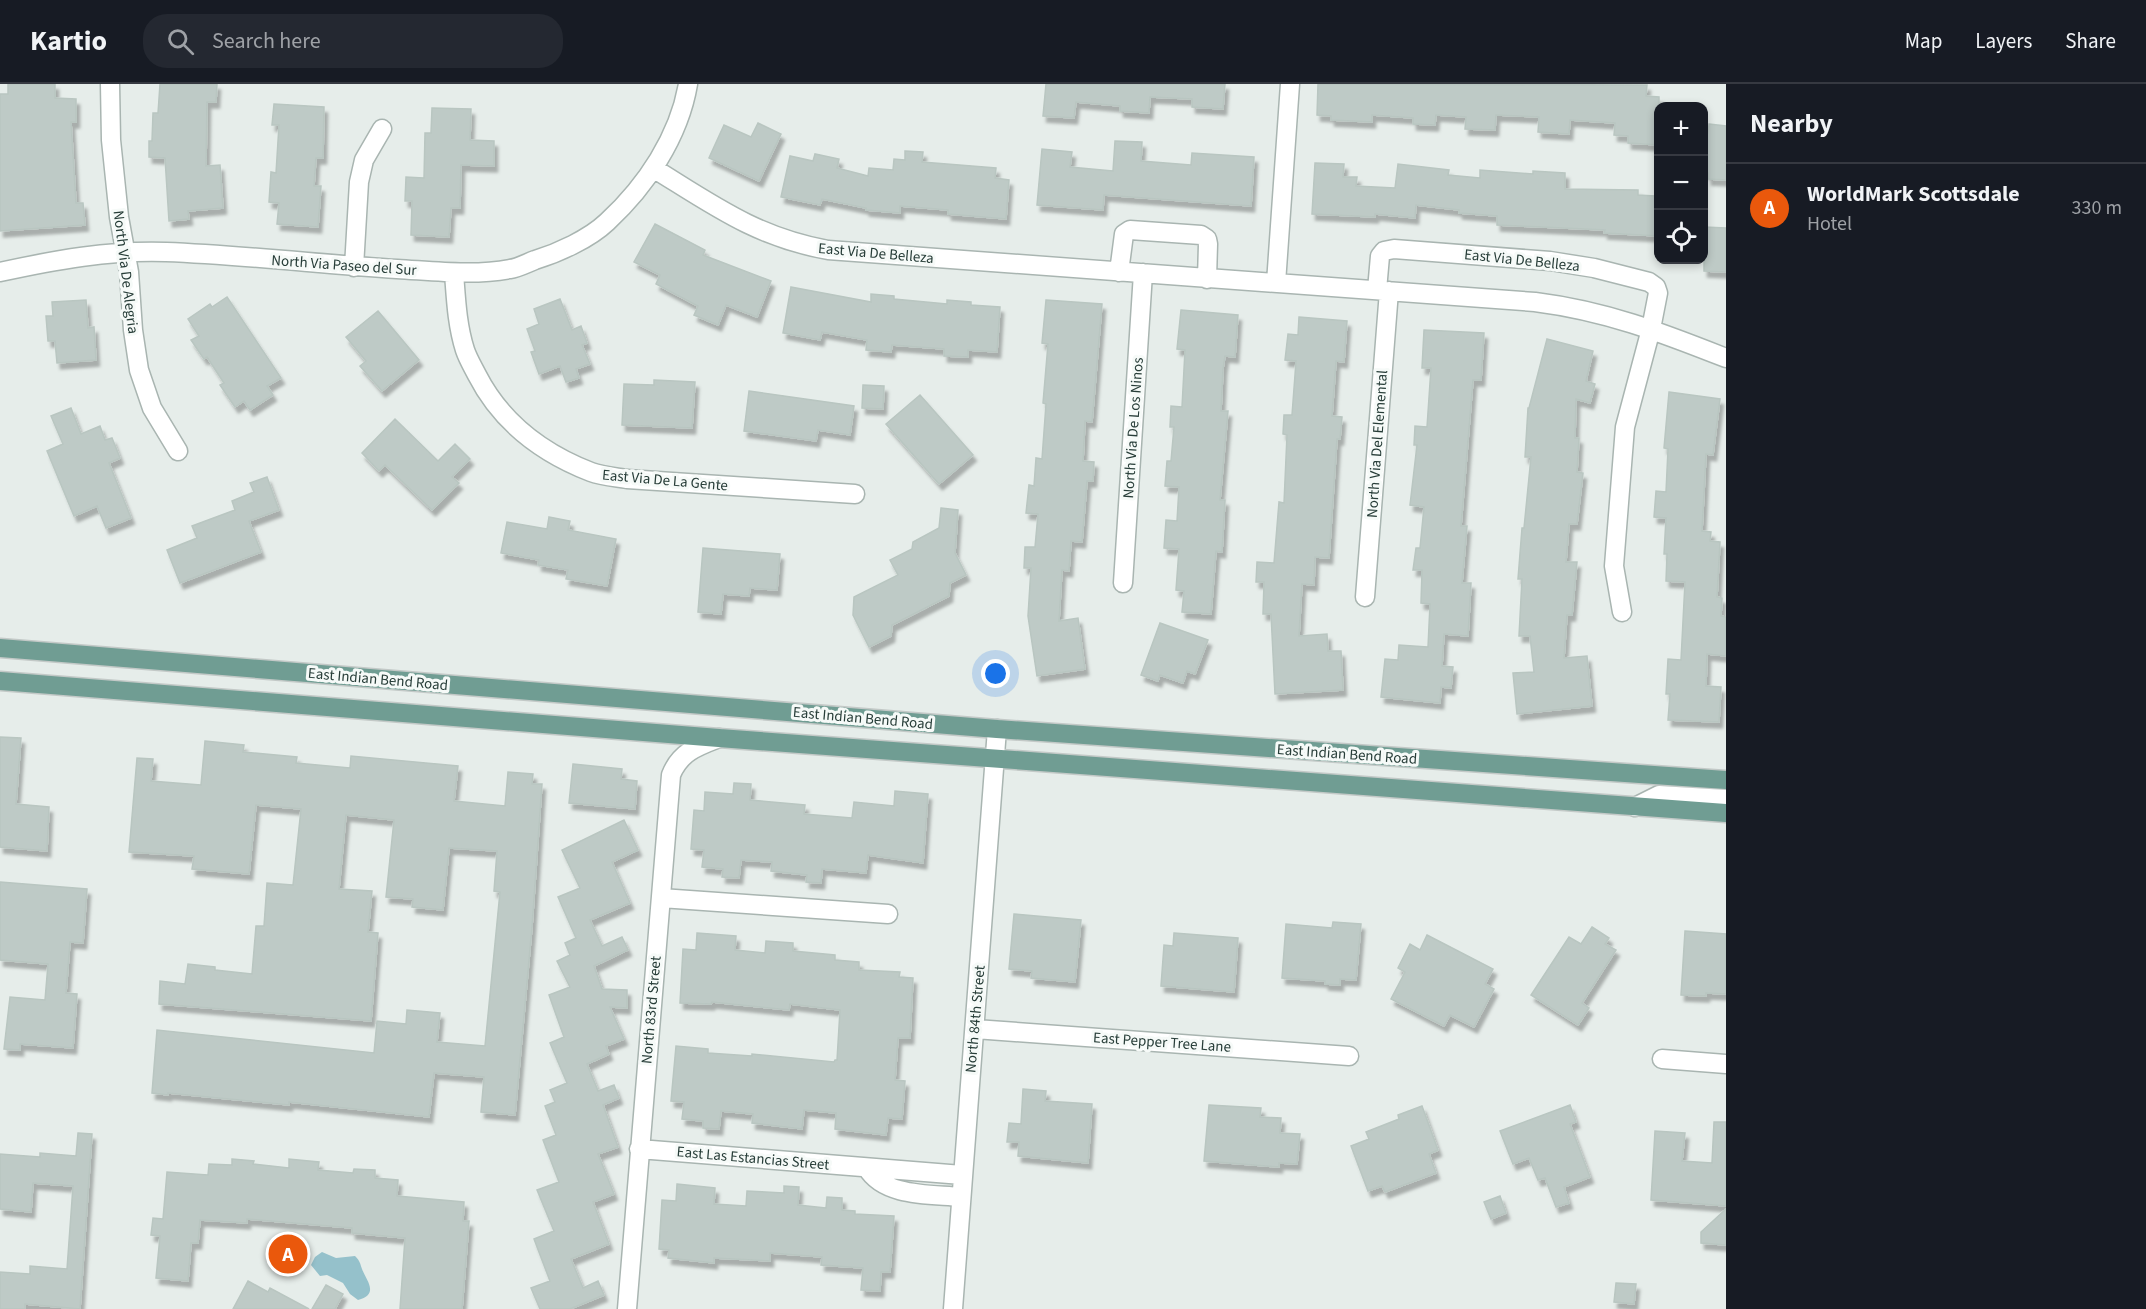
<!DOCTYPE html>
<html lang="en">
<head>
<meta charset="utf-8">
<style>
  body { margin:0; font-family:"Source Sans 3",sans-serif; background:#242831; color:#f1f3f6 }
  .controls { position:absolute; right:18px; top:18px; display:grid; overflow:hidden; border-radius:12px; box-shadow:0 3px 9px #0003 }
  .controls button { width:54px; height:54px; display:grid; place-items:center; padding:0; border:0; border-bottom:2px solid #363941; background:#171b24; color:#f1f3f6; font:30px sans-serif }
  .you { position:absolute; left:996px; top:590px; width:21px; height:21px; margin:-15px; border:4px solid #fff; border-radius:50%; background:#1a73e8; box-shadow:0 0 0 9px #1a73e833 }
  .badge { display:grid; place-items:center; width:39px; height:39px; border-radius:50%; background:#ea580c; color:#fff; font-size:20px; font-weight:700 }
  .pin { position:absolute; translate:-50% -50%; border:3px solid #fff; box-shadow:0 2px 6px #0006 }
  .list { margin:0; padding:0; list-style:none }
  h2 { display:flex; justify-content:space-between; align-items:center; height:78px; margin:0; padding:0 24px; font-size:26px }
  h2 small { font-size:20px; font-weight:400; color:#9ea1a6 }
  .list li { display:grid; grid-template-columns:39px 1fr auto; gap:18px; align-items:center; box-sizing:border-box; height:90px; padding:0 24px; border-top:2px solid #363941 }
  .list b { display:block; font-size:22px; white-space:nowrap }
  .list p { margin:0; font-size:20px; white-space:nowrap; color:#9ea1a6 }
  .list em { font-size:20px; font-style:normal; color:#9ea1a6 }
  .icon { flex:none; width:33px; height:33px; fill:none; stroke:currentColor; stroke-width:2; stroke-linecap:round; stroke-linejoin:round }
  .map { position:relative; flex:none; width:1726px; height:1225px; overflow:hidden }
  header { display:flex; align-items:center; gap:36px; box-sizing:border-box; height:84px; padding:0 30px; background:#171b24; border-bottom:2px solid #363941 }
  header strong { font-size:28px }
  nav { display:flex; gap:33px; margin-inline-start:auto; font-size:21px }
  .search { width:420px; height:54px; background:#242831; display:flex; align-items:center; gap:15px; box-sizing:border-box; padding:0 21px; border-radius:24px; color:#9ea1a6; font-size:22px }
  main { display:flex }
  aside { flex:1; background:#171b24 }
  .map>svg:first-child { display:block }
  .water { fill:#95c1cb }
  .building { fill:#becac6; stroke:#b9c6c1; stroke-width:1.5; filter:url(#shadow) }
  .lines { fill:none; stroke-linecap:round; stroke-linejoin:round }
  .minor-casing { stroke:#a9b5b1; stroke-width:21 }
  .major-casing { stroke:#c3c9c7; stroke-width:21 }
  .minor { stroke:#fff; stroke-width:18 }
  .major { stroke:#709d93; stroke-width:18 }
  .labels { text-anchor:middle; stroke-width:6; stroke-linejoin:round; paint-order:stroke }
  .street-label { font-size:15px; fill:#273d38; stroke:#f6faf8 }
</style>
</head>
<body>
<header>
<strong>Kartio</strong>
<div class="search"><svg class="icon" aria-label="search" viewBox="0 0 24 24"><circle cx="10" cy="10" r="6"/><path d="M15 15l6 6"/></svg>Search here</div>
<nav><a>Map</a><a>Layers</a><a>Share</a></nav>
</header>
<main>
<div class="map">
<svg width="1726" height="1225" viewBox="0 0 1726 1225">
  <defs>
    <filter id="shadow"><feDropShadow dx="3.5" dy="6" stdDeviation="1.5" flood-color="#0004"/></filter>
  </defs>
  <rect width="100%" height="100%" fill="#e6edea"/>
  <path class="water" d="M 322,1168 L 336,1174 L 355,1172 C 360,1177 360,1179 362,1185 C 366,1196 380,1210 358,1216 L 350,1210 L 343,1199 L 327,1191 L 320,1192 L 311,1181 L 315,1173 Z"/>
  <path class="building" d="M 8,0 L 55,0 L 55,14 L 76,15 L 76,38 L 71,38 L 76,119 L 83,119 L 85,141 L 0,147 L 0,10 L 8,10 Z
    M 160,0 L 217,0 L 216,18 L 207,18 L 206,82 L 220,81 L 223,124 L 188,127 L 189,135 L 169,137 L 165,74 L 149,73 L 149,57 L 152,57 L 153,29 L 158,29 Z
    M 1046,0 L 1225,0 L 1223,25 L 1192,23 L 1192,15 L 1150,13 L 1149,29 L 1120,27 L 1120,22 L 1076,18 L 1074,34 L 1043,32 Z
    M 1318,0 L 1647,1 L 1646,12 L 1659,13 L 1659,61 L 1628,59 L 1628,52 L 1614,51 L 1615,39 L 1570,36 L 1569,50 L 1538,48 L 1539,33 L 1496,31 L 1495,46 L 1465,45 L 1466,33 L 1436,31 L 1435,41 L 1413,40 L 1413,34 L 1372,31 L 1372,38 L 1331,36 L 1331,32 L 1317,31 Z
    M 274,20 L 324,23 L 323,74 L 316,74 L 314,102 L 321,102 L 318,143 L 277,140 L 279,119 L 269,118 L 271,88 L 276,89 L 279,41 L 272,41 Z
    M 432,24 L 471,25 L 470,56 L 494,57 L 494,82 L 461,81 L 460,124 L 451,124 L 449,153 L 411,151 L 412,117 L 405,117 L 406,93 L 424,94 L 425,49 L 431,49 Z
    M 758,39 L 781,50 L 759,97 L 709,74 L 724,41 L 751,53 Z
    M 1709,40 L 1726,42 L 1726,96 L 1708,95 L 1708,89 L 1704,89 L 1704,49 L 1708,49 Z
    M 1115,57 L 1142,58 L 1141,77 L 1191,81 L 1192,69 L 1254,73 L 1251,122 L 1104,111 L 1103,126 L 1037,121 L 1042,65 L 1072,68 L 1070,83 L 1113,87 Z
    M 905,67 L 923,68 L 922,78 L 996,84 L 995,94 L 1009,96 L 1006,135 L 948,130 L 948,126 L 900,122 L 900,129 L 866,126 L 866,124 L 822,115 L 820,121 L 781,113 L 790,72 L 813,77 L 815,70 L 839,75 L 837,84 L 868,92 L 869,84 L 893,86 L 894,75 L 905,76 Z
    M 1315,79 L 1344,80 L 1343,93 L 1357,93 L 1356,102 L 1395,104 L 1398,80 L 1449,86 L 1448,91 L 1480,94 L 1480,86 L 1533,90 L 1533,87 L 1565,89 L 1565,105 L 1638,106 L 1638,111 L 1655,112 L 1655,120 L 1659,120 L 1659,152 L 1604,149 L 1605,146 L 1497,141 L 1497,132 L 1459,129 L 1459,126 L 1416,121 L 1415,134 L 1375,130 L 1375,133 L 1312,130 Z
    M 655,140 L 705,166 L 703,171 L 771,197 L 757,233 L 726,221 L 718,241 L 694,231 L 698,222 L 656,200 L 660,191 L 634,178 Z
    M 1704,143 L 1726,144 L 1726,188 L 1704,187 Z
    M 791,203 L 871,218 L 871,210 L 894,212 L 894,215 L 947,220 L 947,216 L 971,218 L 971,221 L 1000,223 L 997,268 L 968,266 L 968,273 L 944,272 L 944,265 L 892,261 L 891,268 L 866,266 L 867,256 L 822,248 L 820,256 L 783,249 Z
    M 227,213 L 281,294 L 267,302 L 273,311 L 250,326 L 244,317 L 235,323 L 220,301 L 224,299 L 207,273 L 204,275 L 191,256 L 199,252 L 188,235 L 210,220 L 212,223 Z
    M 560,215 L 572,246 L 581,242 L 587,259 L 582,261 L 590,280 L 576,285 L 579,294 L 566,298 L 560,282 L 539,290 L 531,268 L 535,267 L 527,245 L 539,240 L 534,225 Z
    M 86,216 L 88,244 L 94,243 L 96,276 L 57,279 L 55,257 L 48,257 L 46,232 L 53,232 L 52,218 Z
    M 1046,216 L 1102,220 L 1092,338 L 1085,337 L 1083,377 L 1094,378 L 1093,397 L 1087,397 L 1082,458 L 1071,457 L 1069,487 L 1062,486 L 1059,537 L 1078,534 L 1085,585 L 1037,592 L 1028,532 L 1031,484 L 1024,484 L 1025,463 L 1035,463 L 1038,430 L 1026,429 L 1029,401 L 1034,402 L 1036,374 L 1042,375 L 1046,320 L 1043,319 L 1048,260 L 1042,259 Z
    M 1181,226 L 1238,231 L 1235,273 L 1225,272 L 1223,285 L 1221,327 L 1228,327 L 1220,416 L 1225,416 L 1222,468 L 1216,467 L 1211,530 L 1182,528 L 1184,507 L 1176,506 L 1179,465 L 1164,464 L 1166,436 L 1177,437 L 1179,403 L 1165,402 L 1167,377 L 1171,377 L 1174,343 L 1170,343 L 1171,322 L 1182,323 L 1185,266 L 1177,265 Z
    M 378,227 L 419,276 L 382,307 L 360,282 L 366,277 L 346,253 Z
    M 1299,233 L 1347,237 L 1344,278 L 1336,277 L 1332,332 L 1342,333 L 1340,355 L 1337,355 L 1329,474 L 1315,473 L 1314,501 L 1302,500 L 1299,552 L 1327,550 L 1328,567 L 1341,567 L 1343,606 L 1275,610 L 1271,530 L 1263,530 L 1264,498 L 1256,498 L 1257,478 L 1274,479 L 1279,418 L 1284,419 L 1287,351 L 1283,350 L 1284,331 L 1292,331 L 1295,291 L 1296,277 L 1285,276 L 1288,250 L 1298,251 Z
    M 1424,246 L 1484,249 L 1481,296 L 1473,296 L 1461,442 L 1467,442 L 1462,499 L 1471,499 L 1468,552 L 1444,550 L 1442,582 L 1453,583 L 1451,604 L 1441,603 L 1440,619 L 1381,613 L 1385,575 L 1398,576 L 1399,561 L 1428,563 L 1430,520 L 1421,519 L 1422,486 L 1413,486 L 1416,464 L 1420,464 L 1424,423 L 1410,421 L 1417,361 L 1414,361 L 1415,342 L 1427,343 L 1431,284 L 1422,284 Z
    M 1547,255 L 1593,267 L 1586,297 L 1595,300 L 1590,319 L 1576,315 L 1575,354 L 1579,354 L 1577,388 L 1583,389 L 1577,440 L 1569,440 L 1566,478 L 1577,478 L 1572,531 L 1567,531 L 1564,574 L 1587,572 L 1592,622 L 1517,630 L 1513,589 L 1534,588 L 1530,552 L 1519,552 L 1522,495 L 1518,495 L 1522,444 L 1524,444 L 1531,373 L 1525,373 L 1528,324 L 1529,324 Z
    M 654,296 L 695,298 L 692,344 L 622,341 L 624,300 L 654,301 Z
    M 863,301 L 884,302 L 883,325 L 862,324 Z
    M 749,307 L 854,322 L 850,351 L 818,346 L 816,357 L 744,347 Z
    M 1669,308 L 1720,315 L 1713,371 L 1706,370 L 1702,447 L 1711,448 L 1710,457 L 1720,458 L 1717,513 L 1722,514 L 1721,532 L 1726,533 L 1726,572 L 1707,570 L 1706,602 L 1721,603 L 1719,638 L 1668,636 L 1670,610 L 1666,610 L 1668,575 L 1681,576 L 1685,498 L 1666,497 L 1667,470 L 1664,470 L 1666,434 L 1654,433 L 1656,407 L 1666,408 L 1668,365 L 1664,364 Z
    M 920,311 L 973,371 L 939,400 L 886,340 Z
    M 71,324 L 81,350 L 100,342 L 105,356 L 112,354 L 120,374 L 109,379 L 131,434 L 106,444 L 97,422 L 74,432 L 47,367 L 63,360 L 51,332 Z
    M 395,335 L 438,377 L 455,360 L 470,375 L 452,393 L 459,399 L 432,426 L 385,381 L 379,387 L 362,369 Z
    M 267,393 L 279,426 L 249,437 L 261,468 L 180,499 L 167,466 L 197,454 L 192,442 L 235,426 L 232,417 L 254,408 L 250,399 Z
    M 941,424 L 958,426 L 955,469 L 966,491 L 950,499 L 949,512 L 892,541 L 891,552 L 869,563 L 853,531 L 854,513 L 898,491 L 890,476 L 912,465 L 913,458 L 939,444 Z
    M 549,433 L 570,437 L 568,446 L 616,455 L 607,502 L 566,495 L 568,486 L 538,481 L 539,476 L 501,469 L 507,438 L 547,445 Z
    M 703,464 L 780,470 L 777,506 L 750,504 L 749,512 L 723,510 L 721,530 L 698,528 Z
    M 1160,539 L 1208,556 L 1195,590 L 1187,587 L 1183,599 L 1160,591 L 1158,597 L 1141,591 Z
    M 0,653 L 21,654 L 16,720 L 49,723 L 47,767 L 0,763 Z
    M 205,657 L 244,661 L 243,668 L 297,673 L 296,679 L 350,684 L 351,672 L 458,682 L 454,717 L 505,722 L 508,688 L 533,690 L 532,700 L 542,700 L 532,843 L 515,1031 L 481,1028 L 484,993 L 434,989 L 429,1033 L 289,1018 L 289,1021 L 168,1009 L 168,1011 L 152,1009 L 157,946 L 374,969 L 377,937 L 406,940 L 407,926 L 440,929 L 437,958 L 485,962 L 500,808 L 494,807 L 497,767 L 449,764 L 443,826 L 412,823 L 413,815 L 386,813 L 394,736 L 346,731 L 339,805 L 372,807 L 368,848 L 378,849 L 371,937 L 159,920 L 160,897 L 185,900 L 188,880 L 215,883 L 215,886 L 252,890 L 256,842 L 264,842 L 267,799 L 293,801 L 301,725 L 256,721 L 249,790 L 192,785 L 194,772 L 129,768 L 137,674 L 153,675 L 151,697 L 201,701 Z
    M 573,680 L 622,685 L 621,695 L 637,697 L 635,725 L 569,719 Z
    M 734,699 L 751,700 L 750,716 L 805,721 L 804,730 L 852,734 L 854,718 L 894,722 L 895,707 L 928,710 L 923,779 L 868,771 L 866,789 L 822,785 L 821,799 L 806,798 L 807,791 L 771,787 L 772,778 L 741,776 L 739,794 L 722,793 L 723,785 L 702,783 L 704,766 L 691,765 L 694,726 L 704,727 L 705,708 L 733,710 Z
    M 624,736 L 638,766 L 612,778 L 630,819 L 590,836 L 602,862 L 622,853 L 628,866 L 594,882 L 602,905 L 627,906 L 627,924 L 610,923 L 624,955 L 606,962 L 609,970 L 587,980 L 598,1007 L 614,1001 L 619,1014 L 603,1021 L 618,1063 L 598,1070 L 614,1110 L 593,1118 L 609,1160 L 571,1175 L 583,1204 L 598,1197 L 604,1211 L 570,1225 L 540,1225 L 531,1204 L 550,1197 L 534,1155 L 554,1147 L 537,1106 L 559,1098 L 543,1056 L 556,1051 L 545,1022 L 555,1018 L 550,1006 L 567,999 L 550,959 L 564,953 L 549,911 L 570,903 L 557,877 L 570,871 L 565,859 L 576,854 L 558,813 L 580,804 L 562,766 Z
    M 0,798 L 87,805 L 83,859 L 70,858 L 66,909 L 77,910 L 73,964 L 20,960 L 20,966 L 4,965 L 10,913 L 45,916 L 48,880 L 0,876 Z
    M 1014,830 L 1081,836 L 1075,898 L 1031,894 L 1032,887 L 1009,885 Z
    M 1333,838 L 1361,840 L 1356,896 L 1340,895 L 1340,901 L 1325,900 L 1325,897 L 1282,894 L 1286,840 L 1332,844 Z
    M 1592,843 L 1609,854 L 1605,860 L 1616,866 L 1582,919 L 1589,924 L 1578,941 L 1531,911 L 1569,853 L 1581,860 Z
    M 1685,847 L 1726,850 L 1726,910 L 1706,909 L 1706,912 L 1681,911 Z
    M 697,849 L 736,852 L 735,866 L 765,869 L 766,857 L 793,859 L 793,867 L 835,871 L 835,876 L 859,878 L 859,886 L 900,888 L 899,893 L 913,894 L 910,954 L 898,954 L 895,996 L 905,997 L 902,1035 L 888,1034 L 886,1051 L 835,1045 L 836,1029 L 804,1026 L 802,1045 L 752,1039 L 753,1030 L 721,1027 L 719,1045 L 703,1044 L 703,1037 L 682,1035 L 684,1018 L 671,1017 L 676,962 L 708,965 L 708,969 L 752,972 L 752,970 L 834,978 L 835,976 L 837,976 L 840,926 L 790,920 L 789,926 L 712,918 L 711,920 L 680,919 L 683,865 L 696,866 Z
    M 1174,849 L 1238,854 L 1234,908 L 1161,902 L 1164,861 L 1173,862 Z
    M 1427,851 L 1493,885 L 1485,900 L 1494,905 L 1474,943 L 1450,931 L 1444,942 L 1391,915 L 1405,888 L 1398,884 L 1410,860 L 1420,866 Z
    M 1023,1005 L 1046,1007 L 1045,1017 L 1092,1020 L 1088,1079 L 1018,1072 L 1019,1058 L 1007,1058 L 1009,1039 L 1021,1040 Z
    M 1209,1021 L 1261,1024 L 1260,1033 L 1281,1034 L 1280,1049 L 1300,1050 L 1297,1080 L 1279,1079 L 1279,1083 L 1204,1077 Z
    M 1570,1021 L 1576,1038 L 1570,1040 L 1590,1093 L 1564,1103 L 1569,1119 L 1556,1123 L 1545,1094 L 1538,1096 L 1529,1074 L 1513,1080 L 1500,1047 Z
    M 1422,1022 L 1438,1066 L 1429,1070 L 1436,1089 L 1385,1108 L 1382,1102 L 1368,1107 L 1351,1062 L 1369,1055 L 1366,1048 L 1399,1035 L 1398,1031 Z
    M 1714,1038 L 1726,1038 L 1726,1122 L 1651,1116 L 1655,1047 L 1685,1049 L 1682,1077 L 1712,1079 Z
    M 78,1049 L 92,1050 L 80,1225 L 25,1220 L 25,1225 L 0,1225 L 0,1188 L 30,1190 L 30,1182 L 67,1185 L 73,1102 L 33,1099 L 31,1128 L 0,1125 L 0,1070 L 40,1073 L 40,1069 L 76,1072 Z
    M 232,1075 L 254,1077 L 253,1080 L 289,1084 L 289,1075 L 319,1078 L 318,1086 L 353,1089 L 354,1085 L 375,1086 L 375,1094 L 398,1096 L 397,1112 L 464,1118 L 463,1137 L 469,1137 L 462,1225 L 400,1225 L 405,1154 L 352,1149 L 352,1144 L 247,1135 L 247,1139 L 200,1136 L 198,1159 L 191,1159 L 188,1197 L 156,1194 L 160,1152 L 151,1151 L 153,1134 L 163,1135 L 167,1088 L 208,1091 L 209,1080 L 232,1081 Z
    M 677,1100 L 715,1104 L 714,1120 L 746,1122 L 747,1107 L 784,1109 L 784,1102 L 799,1103 L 798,1121 L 826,1124 L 827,1113 L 842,1114 L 842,1126 L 855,1127 L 855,1130 L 894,1132 L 890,1188 L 881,1188 L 880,1207 L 861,1206 L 863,1184 L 821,1181 L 822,1173 L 770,1169 L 770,1177 L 714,1174 L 714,1179 L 668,1174 L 669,1166 L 659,1165 L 662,1116 L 676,1117 Z
    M 1500,1112 L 1506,1129 L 1491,1135 L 1484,1118 Z
    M 1726,1125 L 1726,1161 L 1701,1159 L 1701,1148 Z
    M 248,1197 L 268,1208 L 270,1204 L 309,1225 L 233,1225 Z
    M 1616,1199 L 1636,1200 L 1634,1220 L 1614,1218 Z
    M 326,1201 L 343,1210 L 335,1225 L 312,1225 Z"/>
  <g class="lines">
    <defs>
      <path id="minor" d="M 110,0 L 111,56 L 119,133 L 129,188 L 133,246 L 139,286 L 152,324 L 178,367
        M 653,84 C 713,121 756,153 828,166 L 1535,218 C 1606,227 1660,248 1726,274
        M 354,183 L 359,98 L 364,76 L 382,45
        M 0,188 C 55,176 110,166 166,168 C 243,171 320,180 397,185 C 433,187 474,192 510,185 C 518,184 527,179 535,176 C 558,169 589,155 607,138 C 646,102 679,53 688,0
        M 1119,188 L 1124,150 L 1130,146 L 1201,151 L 1207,155 L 1208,160 L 1207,195
        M 454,189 C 456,215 457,241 465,266 C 468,275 473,283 477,291 C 501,338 542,369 591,388 C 602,392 615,393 627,395 L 855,410
        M 1276,199 L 1290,0
        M 1377,206 L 1380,172 L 1384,167 L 1394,165 L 1550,177 L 1594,184 L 1649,198 L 1656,203 L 1658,209 L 1651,245 L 1625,343 L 1614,482 L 1622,528
        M 1123,499 L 1143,189
        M 1365,513 L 1389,207
        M 1635,723 L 1659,711 L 1726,715
        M 661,814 L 888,830
        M 975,945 L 1349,972
        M 1662,975 L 1726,980
        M 639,1065 L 962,1091
        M 867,1084 C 884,1113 930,1110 960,1113
        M 627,1225 L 671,691 C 680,668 698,662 719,654
        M 953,1225 L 997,645"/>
      <path id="major" d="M 0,564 L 997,645 L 1726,696
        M 0,597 L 719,654 L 1726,729"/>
    </defs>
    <use href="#minor" class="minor-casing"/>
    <use href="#major" class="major-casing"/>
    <use href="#minor" class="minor"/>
    <use href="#major" class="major"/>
  </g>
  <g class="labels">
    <g class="street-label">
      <text transform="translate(876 169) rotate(5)" y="5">East Via De Belleza</text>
      <text transform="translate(1522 176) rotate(6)" y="5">East Via De Belleza</text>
      <text transform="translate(344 181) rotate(4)" y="5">North Via Paseo del Sur</text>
      <text transform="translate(126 188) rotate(83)" y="5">North Via De Alegria</text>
      <text transform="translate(1133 344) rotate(-86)" y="5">North Via De Los Ninos</text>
      <text transform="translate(1377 360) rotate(-86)" y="5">North Via Del Elemental</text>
      <text transform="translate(665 396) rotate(5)" y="5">East Via De La Gente</text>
      <text transform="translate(378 595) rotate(5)" y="5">East Indian Bend Road</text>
      <text transform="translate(863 634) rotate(5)" y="5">East Indian Bend Road</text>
      <text transform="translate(1347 670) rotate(4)" y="5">East Indian Bend Road</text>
      <text transform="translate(651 926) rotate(-85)" y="5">North 83rd Street</text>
      <text transform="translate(975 935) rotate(-85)" y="5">North 84th Street</text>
      <text transform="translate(1162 958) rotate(4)" y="5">East Pepper Tree Lane</text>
      <text transform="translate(753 1074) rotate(5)" y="5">East Las Estancias Street</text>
    </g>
  </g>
</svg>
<div class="controls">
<button>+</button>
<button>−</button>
<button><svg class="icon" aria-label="locate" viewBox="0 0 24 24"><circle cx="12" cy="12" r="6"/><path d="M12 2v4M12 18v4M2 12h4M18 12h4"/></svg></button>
</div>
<div class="you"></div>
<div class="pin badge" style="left:288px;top:1170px">A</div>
</div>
<aside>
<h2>Nearby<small></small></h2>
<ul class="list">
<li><span class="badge">A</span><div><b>WorldMark Scottsdale</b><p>Hotel</p></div><em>330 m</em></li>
</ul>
</aside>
</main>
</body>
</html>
